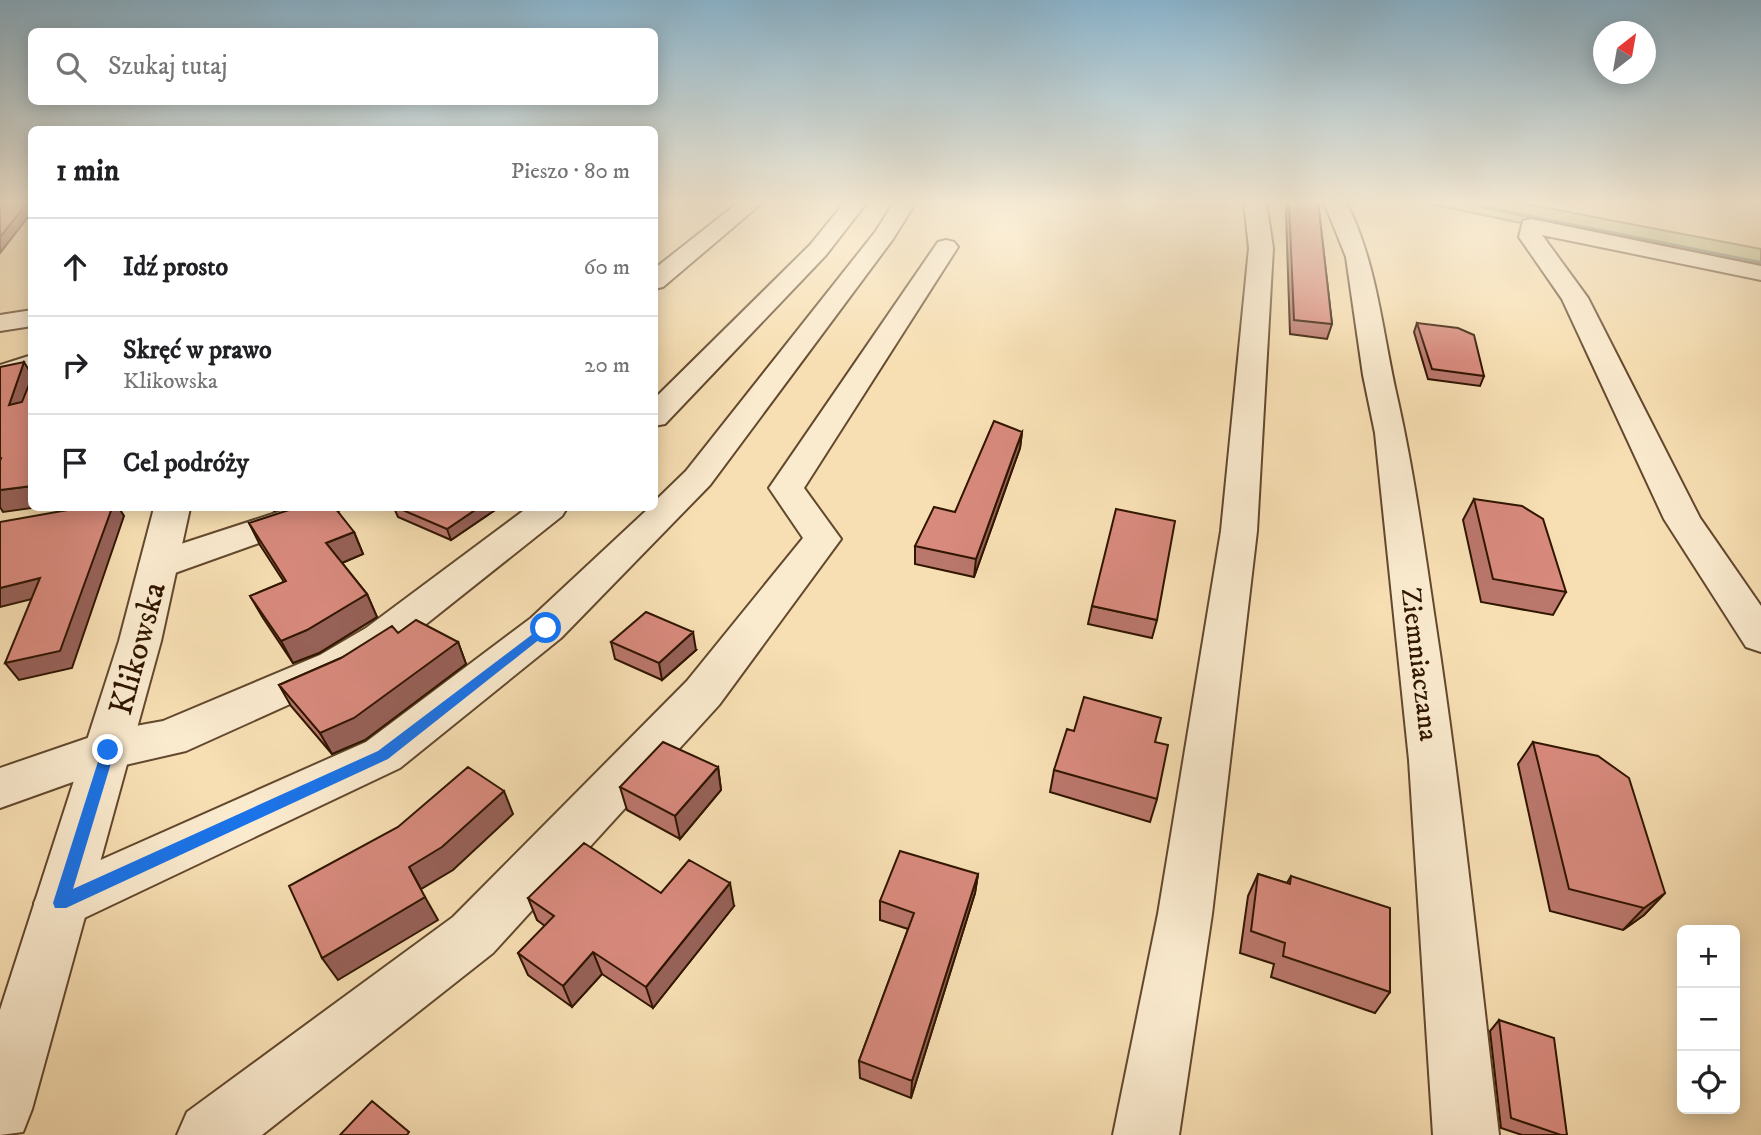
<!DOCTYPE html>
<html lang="pl">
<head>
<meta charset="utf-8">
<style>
  body { margin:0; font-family:"IM FELL DW Pica",serif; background:#f6f6f6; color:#202124 }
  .controls { position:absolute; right:21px; bottom:21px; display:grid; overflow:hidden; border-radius:10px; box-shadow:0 4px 18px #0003 }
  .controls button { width:63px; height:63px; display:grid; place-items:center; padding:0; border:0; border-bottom:2px solid #e0e0e0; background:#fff; color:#202124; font:35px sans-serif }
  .compass { position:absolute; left:1593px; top:21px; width:63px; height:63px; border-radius:50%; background:#fff; box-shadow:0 4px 18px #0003; rotate:31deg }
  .stop { position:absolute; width:21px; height:21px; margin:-16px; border:5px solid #1a73e8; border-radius:50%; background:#fff }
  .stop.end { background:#1a73e8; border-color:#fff; box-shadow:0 2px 7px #0008 }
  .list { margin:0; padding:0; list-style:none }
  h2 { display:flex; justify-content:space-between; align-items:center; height:91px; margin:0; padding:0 28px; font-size:30px }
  h2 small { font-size:23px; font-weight:400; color:#757577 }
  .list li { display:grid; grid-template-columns:46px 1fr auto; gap:21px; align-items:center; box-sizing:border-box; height:98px; padding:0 28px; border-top:2px solid #e0e0e0 }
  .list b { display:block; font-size:26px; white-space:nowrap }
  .list p { margin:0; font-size:23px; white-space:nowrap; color:#757577 }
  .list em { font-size:23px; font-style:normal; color:#757577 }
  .icon { flex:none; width:38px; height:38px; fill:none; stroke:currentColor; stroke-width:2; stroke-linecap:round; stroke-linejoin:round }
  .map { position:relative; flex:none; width:1761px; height:1135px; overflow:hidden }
  .search { position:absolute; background:#fff; box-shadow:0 4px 18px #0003; left:28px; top:28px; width:630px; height:77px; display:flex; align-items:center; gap:18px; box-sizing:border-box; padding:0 24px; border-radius:10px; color:#757577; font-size:26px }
  .panel { position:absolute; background:#fff; box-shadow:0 4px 18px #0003; left:28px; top:126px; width:630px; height:385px; border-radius:10px }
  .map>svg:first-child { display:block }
  .green { fill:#bdc28c; stroke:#766c46; stroke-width:2 }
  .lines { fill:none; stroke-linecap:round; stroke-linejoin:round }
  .stream { fill:#71796a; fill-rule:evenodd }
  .minor-casing { stroke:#62482d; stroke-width:4 }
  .tertiary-casing { stroke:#62482d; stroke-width:4 }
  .minor { fill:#faeace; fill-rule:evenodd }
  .tertiary { fill:#faeace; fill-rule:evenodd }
  .wall { fill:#ba776c; stroke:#301500; stroke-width:2 }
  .shaded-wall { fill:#976158; stroke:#301500; stroke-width:2 }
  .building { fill:#d88a7d; stroke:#301500; stroke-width:2 }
  .route { fill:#1a73e8 }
  .labels { text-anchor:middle; stroke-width:5; stroke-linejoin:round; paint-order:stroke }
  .street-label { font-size:28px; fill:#301500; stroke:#faeace }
  .near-street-label { font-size:33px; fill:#301500; stroke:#faeace }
</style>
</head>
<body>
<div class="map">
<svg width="1761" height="1135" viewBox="0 0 1761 1135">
  <rect width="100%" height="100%" fill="#f7dfb3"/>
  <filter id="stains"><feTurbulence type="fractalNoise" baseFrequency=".00286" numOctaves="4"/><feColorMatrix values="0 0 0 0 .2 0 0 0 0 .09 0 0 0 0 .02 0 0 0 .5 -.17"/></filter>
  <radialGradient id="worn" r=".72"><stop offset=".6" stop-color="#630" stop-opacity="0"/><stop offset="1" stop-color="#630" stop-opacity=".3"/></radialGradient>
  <path class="green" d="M 1421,202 L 1516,202 L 1761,249 L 1761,273 Z"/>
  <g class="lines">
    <path class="stream" d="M 1451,202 L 1467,202 L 1761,261 L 1761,267 Z"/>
    <defs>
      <path id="minor" d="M 739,202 L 763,202 L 663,287 L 654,289 L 654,269 Z
        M 845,202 L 867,202 L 826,255 L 665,424 L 654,426 L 654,399 L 810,245 Z
        M 894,202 L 916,202 L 893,239 L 710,485 L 561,638 L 400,768 L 80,920 L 61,928 L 42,920 L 34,903 L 42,886 L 366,742 L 531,618 L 649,508 L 654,508 L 654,502 L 686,471 L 876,231 Z
        M 1244,202 L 1266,202 L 1273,248 L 1257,531 L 1212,914 L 1179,1135 L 1113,1135 L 1158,914 L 1221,531 L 1249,248 Z
        M 1324,202 L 1346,202 C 1378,265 1382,333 1398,401 C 1414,473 1424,546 1435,620 C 1461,791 1479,963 1499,1135 L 1433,1135 L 1409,760 L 1375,433 L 1363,375 L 1346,257 Z
        M 1531,219 L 1761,266 L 1761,280 L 1542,235 L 1588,298 L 1700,518 L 1761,606 L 1761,652 L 1746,647 L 1664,519 L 1562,299 L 1519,237 L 1523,221 Z
        M 946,240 L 954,242 L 958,247 L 804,488 L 841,539 L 719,705 L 493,953 L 262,1135 L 177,1135 L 187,1112 L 453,917 L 687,681 L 803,538 L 769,488 L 938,242 Z
        M 32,310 L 32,326 L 0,331 L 0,315 Z
        M 32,355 L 32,374 L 0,383 L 0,365 Z
        M 291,508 L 340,508 L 335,516 L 172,574 L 158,577 L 144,574 L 139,565 L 144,556 Z
        M 527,508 L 567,508 L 562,516 L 396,648 L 350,677 L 186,751 L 112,768 L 0,808 L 0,768 L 108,731 L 163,721 L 320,655 L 366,628 Z"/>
      <path id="tertiary" d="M 154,508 L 190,508 L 161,641 L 32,1109 L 23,1132 L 0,1135 L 0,1010 L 119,641 Z"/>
    </defs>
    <use href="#minor" class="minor-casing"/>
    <use href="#tertiary" class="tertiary-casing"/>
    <use href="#minor" class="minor"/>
    <use href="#tertiary" class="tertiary"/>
  </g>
  <path class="wall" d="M 1288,202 L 1318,202 L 1332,324 L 1327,339 L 1290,334 L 1286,213 Z
    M 1417,323 L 1484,376 L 1480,386 L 1428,379 L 1414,332 Z
    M 1022,432 L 1020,448 L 974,577 L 915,564 L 915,546 L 955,512 Z
    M 1474,499 L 1566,592 L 1553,615 L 1481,602 L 1463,520 Z
    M 394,508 L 498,508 L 451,540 L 398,517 Z
    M 249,523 L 354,532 L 363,554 L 342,563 L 367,594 L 377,617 L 319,653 L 293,663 L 263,618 L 250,596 L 284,582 L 260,545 Z
    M 1092,606 L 1157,620 L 1152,638 L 1088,624 Z
    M 398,633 L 458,642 L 466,664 L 365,740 L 332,754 L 291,706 L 279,685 Z
    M 611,642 L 696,650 L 662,680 L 615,659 Z
    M 1074,731 L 1155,742 L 1157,799 L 1150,822 L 1050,792 L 1054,770 Z
    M 1533,742 L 1665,893 L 1644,915 L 1623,930 L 1550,911 L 1518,764 Z
    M 718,767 L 721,790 L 680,839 L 627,810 L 620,787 Z
    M 978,874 L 975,893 L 911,1098 L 860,1078 L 859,1061 L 908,929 L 880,920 L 880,901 Z
    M 1258,874 L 1287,883 L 1291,876 L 1390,992 L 1375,1013 L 1271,977 L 1274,964 L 1240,953 L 1248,896 Z
    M 661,893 L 734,906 L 653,1008 L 602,974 L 572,1007 L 528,975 L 518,953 L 545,926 L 537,920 L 528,898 Z
    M 1499,1020 L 1567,1135 L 1522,1135 L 1501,1128 L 1490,1031 Z"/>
  <path class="shaded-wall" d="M 28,202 L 32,202 L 32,212 L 0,253 L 0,237 Z
    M 24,362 L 32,375 L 32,392 L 22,424 L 9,405 Z
    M 1022,432 L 1020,448 L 974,577 L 976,559 Z
    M 32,486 L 32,508 L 3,512 L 0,507 L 0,490 Z
    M 112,508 L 119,508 L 124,516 L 72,668 L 19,680 L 5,663 Z
    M 272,508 L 284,508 L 274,511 Z
    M 478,508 L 498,508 L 451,540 L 447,529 Z
    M 354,532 L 363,554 L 337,565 L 326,543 Z
    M 40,578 L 52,594 L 0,607 L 0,588 Z
    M 367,594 L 377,617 L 319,653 L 293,663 L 281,641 Z
    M 693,632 L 696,650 L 662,680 L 659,663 Z
    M 458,642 L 466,664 L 365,740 L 332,754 L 320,733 Z
    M 718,767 L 721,790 L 680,839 L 675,816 Z
    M 504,791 L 513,814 L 453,870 L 421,889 L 409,867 Z
    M 978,874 L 975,893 L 911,1098 L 912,1081 Z
    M 730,883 L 734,906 L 653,1008 L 646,987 Z
    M 1665,893 L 1644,915 L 1623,930 L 1644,908 Z
    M 425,897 L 438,920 L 338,980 L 322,958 Z
    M 593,952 L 602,974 L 572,1007 L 563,986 Z"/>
  <path class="building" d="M 0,202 L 28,202 L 0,237 Z
    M 1289,202 L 1318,202 L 1332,324 L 1294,320 Z
    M 1417,323 L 1458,328 L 1474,335 L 1484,376 L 1432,369 Z
    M 24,362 L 9,405 L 22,402 L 32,377 L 32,486 L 0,490 L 0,461 L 1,458 L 0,458 L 0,367 Z
    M 994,421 L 1022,432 L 976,559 L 915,546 L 934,507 L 955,512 Z
    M 1474,499 L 1522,506 L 1543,519 L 1566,592 L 1493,579 Z
    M 79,508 L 112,508 L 60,651 L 5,663 L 40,578 L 0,588 L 0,522 Z
    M 295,508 L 335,508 L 354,532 L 326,543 L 367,594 L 307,630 L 281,641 L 250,596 L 286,581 L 249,523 Z
    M 398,508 L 478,508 L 447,529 Z
    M 1116,509 L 1175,521 L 1157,620 L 1092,606 Z
    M 646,612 L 693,632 L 659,663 L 611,642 Z
    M 416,620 L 458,642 L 354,718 L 320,733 L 279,685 L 341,658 L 392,626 L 398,633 Z
    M 1084,697 L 1161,718 L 1155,742 L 1168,745 L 1157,799 L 1054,770 L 1067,729 L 1074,731 Z
    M 663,742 L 718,767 L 675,816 L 620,787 Z
    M 1533,742 L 1598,756 L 1629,778 L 1665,893 L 1644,908 L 1569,889 Z
    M 468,767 L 504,791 L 442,847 L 409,867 L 425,897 L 322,958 L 289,886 L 398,827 Z
    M 584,843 L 661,893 L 689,860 L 730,883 L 646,987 L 593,952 L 563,986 L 518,953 L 554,916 L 528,898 Z
    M 900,851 L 978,874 L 912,1081 L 859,1061 L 914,913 L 880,901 Z
    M 1258,874 L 1290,884 L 1291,876 L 1390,908 L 1390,992 L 1283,956 L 1285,943 L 1251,931 Z
    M 1499,1020 L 1554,1038 L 1567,1135 L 1561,1135 L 1511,1118 Z
    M 372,1101 L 409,1132 L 407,1135 L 340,1135 Z"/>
  <linearGradient id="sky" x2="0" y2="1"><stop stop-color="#8ab7d2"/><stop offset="0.56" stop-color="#fbf1dd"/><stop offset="1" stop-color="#fbf1dd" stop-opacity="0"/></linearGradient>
  <rect width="1761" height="361" fill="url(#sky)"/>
  <path class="route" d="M 546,624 L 550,625 L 550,631 L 388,759 L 66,908 L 55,908 L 53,903 L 103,746 L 108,744 L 115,750 L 73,889 L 378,751 Z"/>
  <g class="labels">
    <g class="street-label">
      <text transform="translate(1421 664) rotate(83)" y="10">Ziemniaczana</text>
    </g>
    <g class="near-street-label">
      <text transform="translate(136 648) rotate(-75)" y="12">Klikowska</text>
    </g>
  </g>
  <rect width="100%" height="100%" filter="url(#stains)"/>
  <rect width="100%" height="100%" fill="url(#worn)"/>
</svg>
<div class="controls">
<button>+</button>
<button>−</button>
<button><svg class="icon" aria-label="locate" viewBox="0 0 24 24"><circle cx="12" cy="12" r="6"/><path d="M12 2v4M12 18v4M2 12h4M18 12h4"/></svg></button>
</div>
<svg class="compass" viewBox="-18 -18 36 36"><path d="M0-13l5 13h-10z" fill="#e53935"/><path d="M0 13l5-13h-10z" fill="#757577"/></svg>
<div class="stop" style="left:546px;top:628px"></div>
<div class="stop end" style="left:108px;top:750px"></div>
<div class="search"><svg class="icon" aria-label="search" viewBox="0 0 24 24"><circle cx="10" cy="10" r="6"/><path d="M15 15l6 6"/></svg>Szukaj tutaj</div>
<section class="panel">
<h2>1 min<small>Pieszo · 80 m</small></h2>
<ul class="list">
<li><svg class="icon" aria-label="ahead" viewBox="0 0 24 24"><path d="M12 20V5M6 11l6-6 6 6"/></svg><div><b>Idź prosto</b></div><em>60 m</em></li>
<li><svg class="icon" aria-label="right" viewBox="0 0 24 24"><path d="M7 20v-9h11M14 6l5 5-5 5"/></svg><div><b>Skręć w prawo</b><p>Klikowska</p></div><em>20 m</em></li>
<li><svg class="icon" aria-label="arrive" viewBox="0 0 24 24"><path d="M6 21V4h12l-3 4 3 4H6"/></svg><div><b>Cel podróży</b></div></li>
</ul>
</section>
</div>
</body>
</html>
